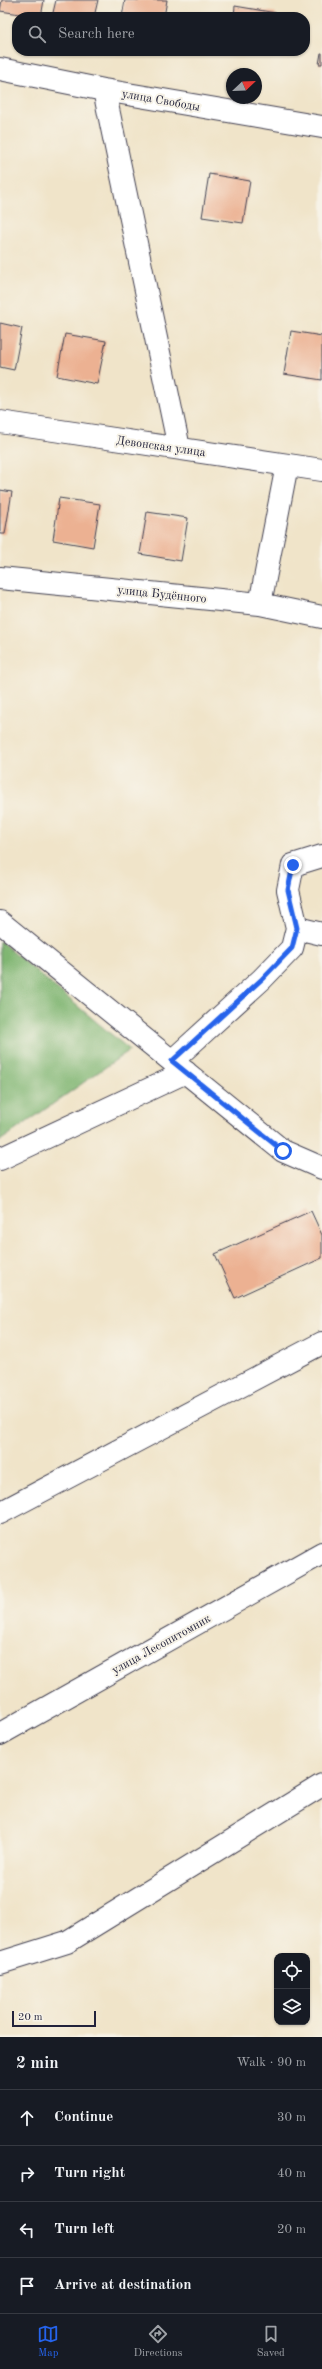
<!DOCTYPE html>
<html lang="en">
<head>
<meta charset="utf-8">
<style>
  body { margin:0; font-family:"Old Standard TT",serif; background:#242831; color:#f1f3f6 }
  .controls { position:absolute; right:12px; bottom:12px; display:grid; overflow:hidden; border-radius:8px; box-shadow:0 1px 3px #0004 }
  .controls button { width:36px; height:36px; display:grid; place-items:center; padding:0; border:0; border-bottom:1px solid #363941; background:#171b24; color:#f1f3f6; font:20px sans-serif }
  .compass { position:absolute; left:226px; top:68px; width:36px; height:36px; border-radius:50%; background:#171b24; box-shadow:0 1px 3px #0004; rotate:67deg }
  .scale { position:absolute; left:12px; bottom:10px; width:84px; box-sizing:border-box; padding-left:4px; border:2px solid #22223b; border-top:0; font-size:11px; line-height:14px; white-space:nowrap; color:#22223b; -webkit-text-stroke:3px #f7f3e8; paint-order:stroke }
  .stop { position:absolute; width:12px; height:12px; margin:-9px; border:3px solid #2563eb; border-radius:50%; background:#fff }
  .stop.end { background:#2563eb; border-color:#fff; box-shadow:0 1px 4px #0008 }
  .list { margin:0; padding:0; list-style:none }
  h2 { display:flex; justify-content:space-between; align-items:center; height:52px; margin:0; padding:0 16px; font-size:17px }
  h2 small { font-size:13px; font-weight:400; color:#9ea1a6 }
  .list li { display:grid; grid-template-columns:26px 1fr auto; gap:12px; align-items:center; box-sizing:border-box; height:56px; padding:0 16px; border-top:1px solid #363941 }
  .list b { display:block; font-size:15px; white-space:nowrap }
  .list em { font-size:13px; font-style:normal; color:#9ea1a6 }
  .icon { flex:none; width:22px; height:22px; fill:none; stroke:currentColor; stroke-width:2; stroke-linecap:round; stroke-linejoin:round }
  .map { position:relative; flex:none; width:322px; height:2037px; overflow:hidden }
  .search { position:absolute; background:#171b24; box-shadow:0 1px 3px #0004; left:12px; right:12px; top:12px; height:44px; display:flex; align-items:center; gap:10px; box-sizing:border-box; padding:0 14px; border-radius:16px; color:#9ea1a6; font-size:15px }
  .sheet { height:276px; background:#171b24 }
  nav { display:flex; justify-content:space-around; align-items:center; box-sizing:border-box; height:56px; border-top:1px solid #363941; background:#171b24; font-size:11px; color:#9ea1a6 }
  nav a { display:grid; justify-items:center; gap:2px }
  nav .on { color:#2563eb }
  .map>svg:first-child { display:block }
  .forest { fill:#80b672; stroke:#516c56 }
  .building { fill:#ecb192 }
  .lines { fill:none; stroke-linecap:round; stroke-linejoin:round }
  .minor-casing { stroke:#413f50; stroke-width:24 }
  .minor { stroke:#fff; stroke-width:22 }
  .route { stroke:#2563eb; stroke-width:5 }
  .labels { text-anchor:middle; stroke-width:4; stroke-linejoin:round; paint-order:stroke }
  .street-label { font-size:12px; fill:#22223b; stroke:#f7f3e8 }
</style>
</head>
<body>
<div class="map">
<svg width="322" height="2037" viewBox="0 0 322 2037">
  <rect width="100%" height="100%" fill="#f7f3e8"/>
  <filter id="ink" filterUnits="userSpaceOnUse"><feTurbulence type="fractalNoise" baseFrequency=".025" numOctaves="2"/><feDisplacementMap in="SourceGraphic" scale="8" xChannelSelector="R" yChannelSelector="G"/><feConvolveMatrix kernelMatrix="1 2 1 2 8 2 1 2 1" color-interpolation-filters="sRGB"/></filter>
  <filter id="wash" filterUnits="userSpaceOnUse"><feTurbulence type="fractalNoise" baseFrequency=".012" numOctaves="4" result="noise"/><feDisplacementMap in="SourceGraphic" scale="16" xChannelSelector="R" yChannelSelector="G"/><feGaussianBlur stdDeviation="0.9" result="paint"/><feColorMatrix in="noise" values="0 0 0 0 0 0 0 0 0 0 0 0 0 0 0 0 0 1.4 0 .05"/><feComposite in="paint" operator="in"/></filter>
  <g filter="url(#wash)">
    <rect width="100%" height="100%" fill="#f0e4c9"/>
    <path class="forest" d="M 0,941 L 130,1050 L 0,1141 Z"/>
    <g id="blocks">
      <path class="building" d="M 2,0 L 44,0 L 41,17 L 0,11 Z
        M 56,0 L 98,0 L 94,17 L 52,17 Z
        M 125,0 L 167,0 L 164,17 L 122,17 Z
        M 235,6 L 276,13 L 275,17 L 234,17 Z
        M 247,51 L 269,51 L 269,56 Z
        M 321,53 L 322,53 L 322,64 L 319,64 Z
        M 209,174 L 250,181 L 243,223 L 202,217 Z
        M 0,323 L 22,328 L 14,370 L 0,367 Z
        M 291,331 L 322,336 L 322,380 L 284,374 Z
        M 65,334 L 106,341 L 97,384 L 57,376 Z
        M 0,490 L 12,492 L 5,534 L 0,534 Z
        M 59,498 L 100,504 L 93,547 L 53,540 Z
        M 147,512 L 188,518 L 181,561 L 140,554 Z
        M 311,1211 L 322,1235 L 322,1258 L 235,1298 L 215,1254 Z"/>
    </g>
  </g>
  <g filter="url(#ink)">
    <use href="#blocks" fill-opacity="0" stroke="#413f50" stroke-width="1"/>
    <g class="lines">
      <defs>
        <path id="minor" d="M 0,69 L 104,90 L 322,127
          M 104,90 L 179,448
          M 0,422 L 322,470
          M 0,578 L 260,604 L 322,617
          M 260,604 L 287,465
          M 0,922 L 283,1151 L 322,1168
          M 297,928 L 322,934
          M 172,1061 L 262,979 L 292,948 L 297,928 L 288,890 L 293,865 L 322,856
          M 0,1159 L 186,1072
          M 0,1513 L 322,1343
          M 0,1734 L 322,1553
          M 0,1963 L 67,1942 L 322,1785"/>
      </defs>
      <use href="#minor" class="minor-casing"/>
      <use href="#minor" class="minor"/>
    </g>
  </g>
  <g class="lines" filter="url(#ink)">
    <path class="route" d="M 283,1151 L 172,1061 L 262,979 L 292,948 L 297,928 L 288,890 L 293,865"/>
  </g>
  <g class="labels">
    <g class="street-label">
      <text transform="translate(161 100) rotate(10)" y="4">улица Свободы</text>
      <text transform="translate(161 446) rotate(8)" y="4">Девонская улица</text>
      <text transform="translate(162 594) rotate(6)" y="4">улица Будённого</text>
      <text transform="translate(161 1644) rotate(-29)" y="4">улица Лесопитомник</text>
    </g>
  </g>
</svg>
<div class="controls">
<button><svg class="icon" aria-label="locate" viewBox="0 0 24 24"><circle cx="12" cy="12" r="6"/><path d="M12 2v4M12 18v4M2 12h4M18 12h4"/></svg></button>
<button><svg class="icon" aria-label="layers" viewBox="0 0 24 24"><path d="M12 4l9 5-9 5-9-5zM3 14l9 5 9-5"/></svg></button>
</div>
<svg class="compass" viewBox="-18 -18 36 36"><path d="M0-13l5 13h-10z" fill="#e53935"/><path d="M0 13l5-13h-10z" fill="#9ea1a6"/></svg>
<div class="scale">20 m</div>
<div class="stop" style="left:283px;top:1151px"></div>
<div class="stop end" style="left:293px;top:865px"></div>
<div class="search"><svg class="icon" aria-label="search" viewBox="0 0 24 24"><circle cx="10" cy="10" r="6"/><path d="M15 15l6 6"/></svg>Search here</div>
</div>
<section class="sheet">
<h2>2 min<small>Walk · 90 m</small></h2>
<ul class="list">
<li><svg class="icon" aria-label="ahead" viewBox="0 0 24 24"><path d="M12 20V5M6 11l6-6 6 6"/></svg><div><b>Continue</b></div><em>30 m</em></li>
<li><svg class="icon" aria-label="right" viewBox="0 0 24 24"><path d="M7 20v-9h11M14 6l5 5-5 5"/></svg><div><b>Turn right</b></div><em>40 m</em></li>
<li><svg class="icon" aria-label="left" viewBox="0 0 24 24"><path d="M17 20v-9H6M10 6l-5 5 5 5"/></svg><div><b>Turn left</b></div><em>20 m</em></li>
<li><svg class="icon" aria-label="arrive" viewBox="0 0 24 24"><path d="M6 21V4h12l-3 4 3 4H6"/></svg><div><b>Arrive at destination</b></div></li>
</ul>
</section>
<nav>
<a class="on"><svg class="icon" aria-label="map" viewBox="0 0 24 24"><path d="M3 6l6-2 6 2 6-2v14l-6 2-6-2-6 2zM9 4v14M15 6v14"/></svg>Map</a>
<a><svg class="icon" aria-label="directions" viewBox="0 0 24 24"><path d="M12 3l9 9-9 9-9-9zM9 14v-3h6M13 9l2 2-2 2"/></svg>Directions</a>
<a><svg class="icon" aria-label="saved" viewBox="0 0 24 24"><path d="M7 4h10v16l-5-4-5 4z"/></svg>Saved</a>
</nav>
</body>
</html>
